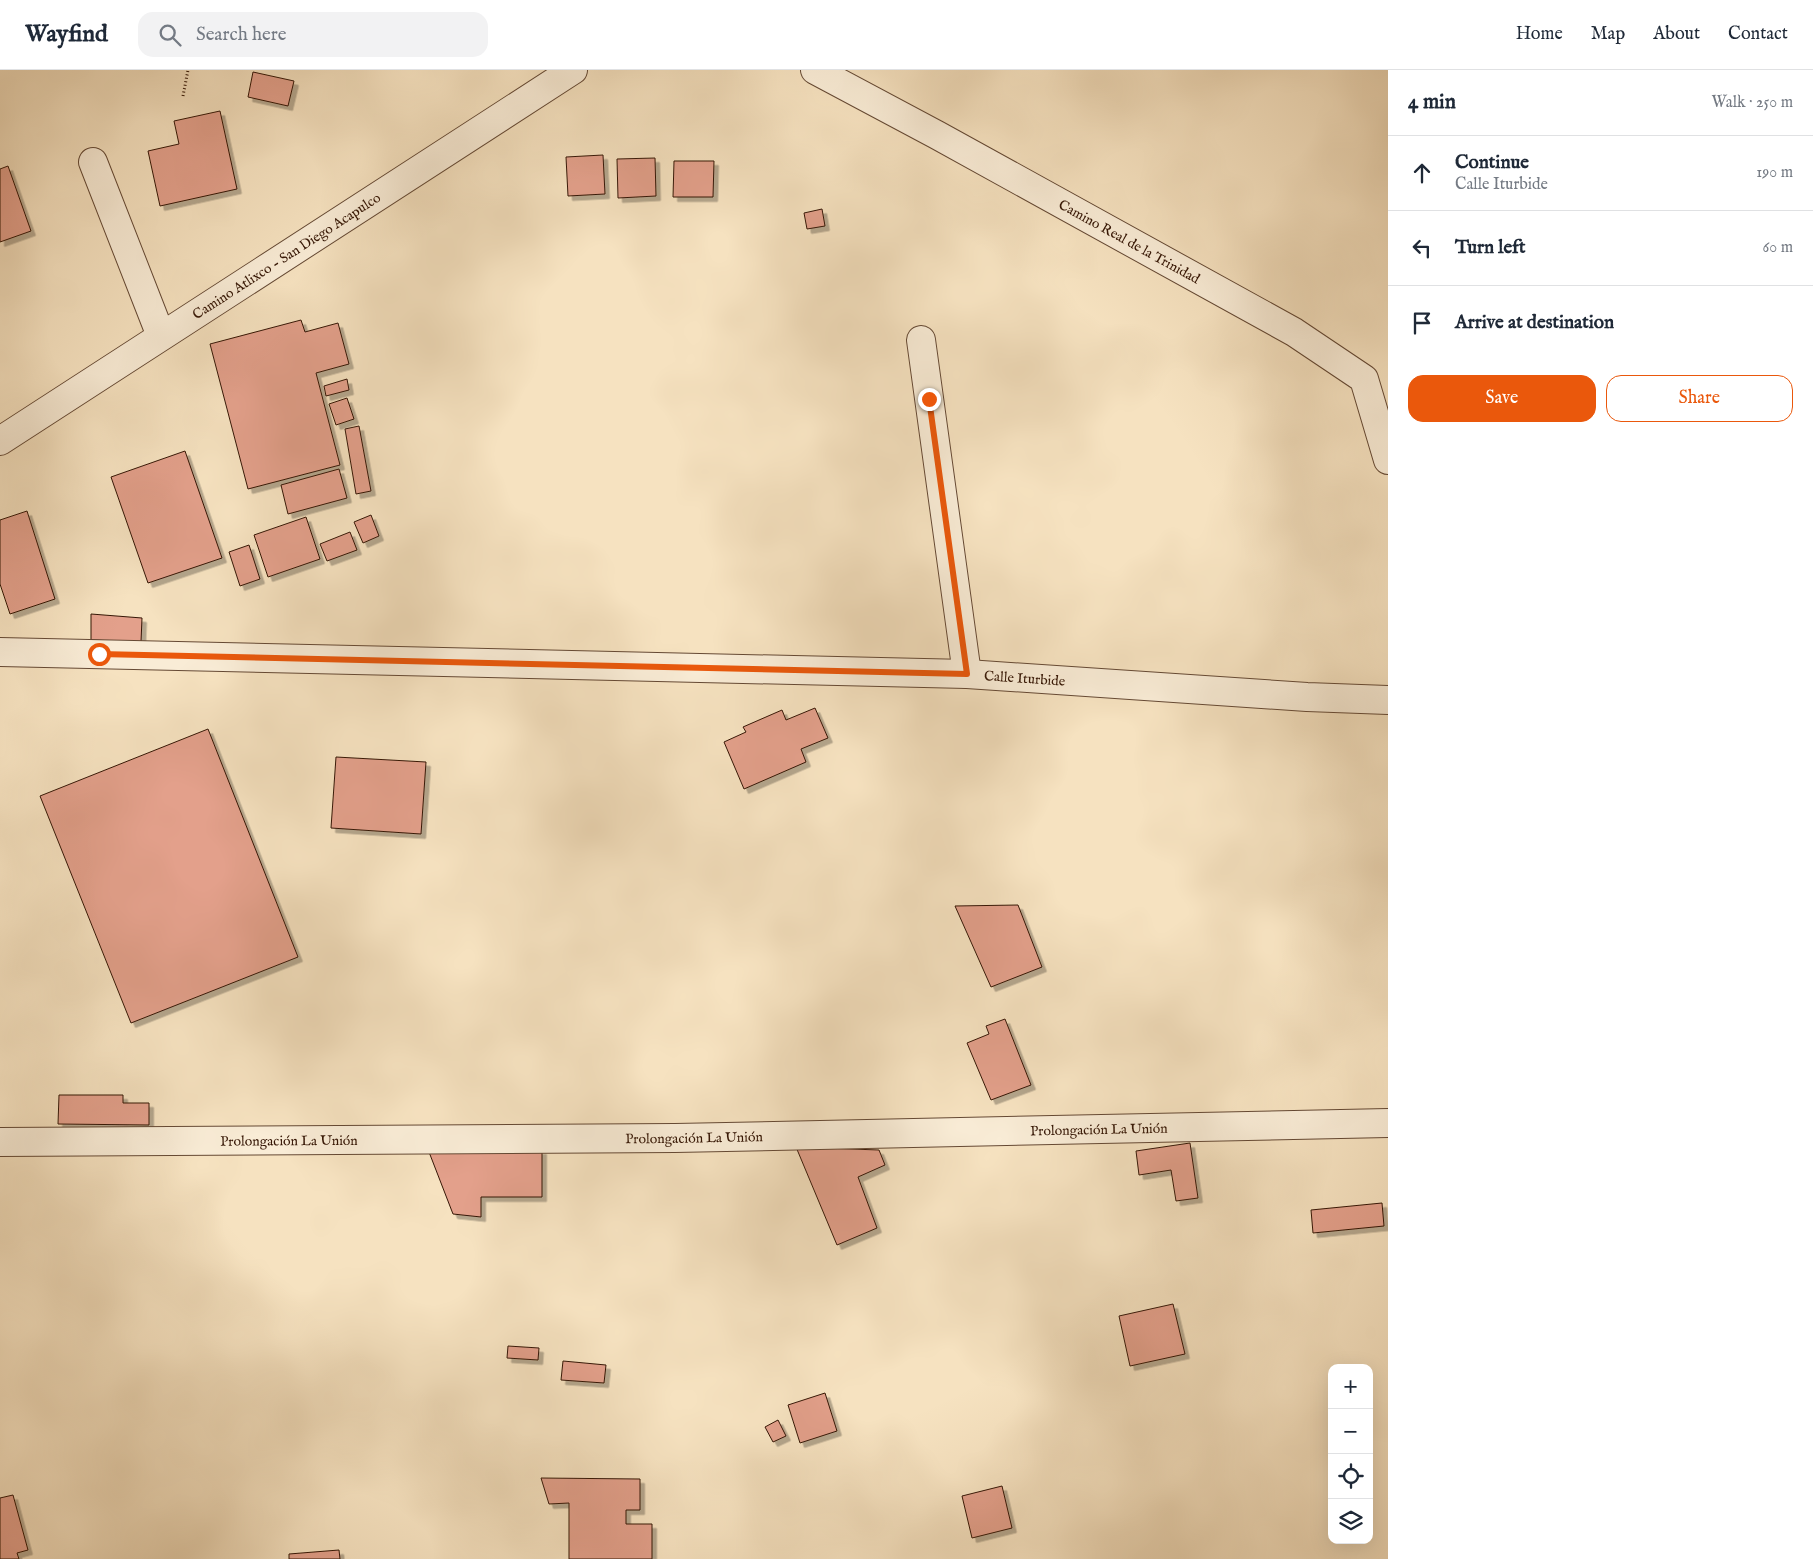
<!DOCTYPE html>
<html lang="en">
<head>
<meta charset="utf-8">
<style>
  body { margin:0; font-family:"IM FELL English",serif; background:#f2f2f3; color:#1f2937 }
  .controls { position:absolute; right:15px; bottom:15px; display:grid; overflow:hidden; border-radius:10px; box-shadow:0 5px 20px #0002 }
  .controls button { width:45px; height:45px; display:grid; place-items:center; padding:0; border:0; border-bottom:1px solid #e0e1e3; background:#fff; color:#1f2937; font:25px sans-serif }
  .stop { position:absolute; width:15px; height:15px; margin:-11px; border:4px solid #ea580c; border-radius:50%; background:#fff }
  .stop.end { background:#ea580c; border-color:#fff; box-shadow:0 1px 5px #0008 }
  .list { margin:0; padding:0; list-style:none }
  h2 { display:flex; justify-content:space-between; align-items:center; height:65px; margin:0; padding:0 20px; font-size:21px }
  h2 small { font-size:16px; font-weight:400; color:#747a83 }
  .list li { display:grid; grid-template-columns:32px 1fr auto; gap:15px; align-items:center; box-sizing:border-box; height:75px; padding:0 20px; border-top:1px solid #e0e1e3 }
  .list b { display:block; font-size:19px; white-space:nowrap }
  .list p { margin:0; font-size:16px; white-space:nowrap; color:#747a83 }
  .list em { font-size:16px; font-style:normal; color:#747a83 }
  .actions { display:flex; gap:10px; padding:15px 20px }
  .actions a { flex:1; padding:11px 0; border:1px solid #ea580c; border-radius:15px; text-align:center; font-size:18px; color:#ea580c }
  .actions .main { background:#ea580c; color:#fff }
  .icon { flex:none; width:28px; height:28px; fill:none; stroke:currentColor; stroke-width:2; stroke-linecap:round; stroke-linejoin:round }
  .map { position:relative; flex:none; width:1388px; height:1489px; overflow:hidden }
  header { display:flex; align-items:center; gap:30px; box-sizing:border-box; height:70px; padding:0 25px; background:#fff; border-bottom:1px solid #e0e1e3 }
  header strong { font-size:24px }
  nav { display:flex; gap:28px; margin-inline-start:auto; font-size:18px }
  .search { width:350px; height:45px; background:#f2f2f3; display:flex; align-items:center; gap:12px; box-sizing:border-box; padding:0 18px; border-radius:15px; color:#747a83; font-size:19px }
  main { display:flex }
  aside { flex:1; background:#fff }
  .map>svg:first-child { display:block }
  .building { fill:#e3a08b; stroke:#351605; filter:url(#shadow) }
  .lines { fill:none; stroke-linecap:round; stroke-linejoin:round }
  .minor-casing { stroke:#654934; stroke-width:30 }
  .path { stroke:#351605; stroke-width:3; stroke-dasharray:1 2.5; stroke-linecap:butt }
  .minor { stroke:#f9ecd6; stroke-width:28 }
  .route { stroke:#ea580c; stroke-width:6 }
  .labels { text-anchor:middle; stroke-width:4; stroke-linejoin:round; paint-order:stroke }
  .street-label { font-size:14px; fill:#351605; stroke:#f9ecd6 }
</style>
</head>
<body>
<header>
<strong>Wayfind</strong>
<div class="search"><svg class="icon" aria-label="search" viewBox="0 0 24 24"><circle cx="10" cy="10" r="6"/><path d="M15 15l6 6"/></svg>Search here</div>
<nav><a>Home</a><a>Map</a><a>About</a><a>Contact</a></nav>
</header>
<main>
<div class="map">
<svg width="1388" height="1489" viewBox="0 0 1388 1489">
  <defs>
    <filter id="shadow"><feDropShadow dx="4.5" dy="4.5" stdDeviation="0" flood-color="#0004"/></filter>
  </defs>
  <rect width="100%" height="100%" fill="#f6e2c0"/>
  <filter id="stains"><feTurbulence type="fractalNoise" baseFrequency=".004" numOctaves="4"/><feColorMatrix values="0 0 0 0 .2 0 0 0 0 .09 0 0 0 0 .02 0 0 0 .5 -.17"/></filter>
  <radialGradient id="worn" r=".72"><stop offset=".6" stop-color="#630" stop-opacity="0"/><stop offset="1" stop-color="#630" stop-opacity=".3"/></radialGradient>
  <path class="building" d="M 253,2 L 294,11 L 288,36 L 248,27 Z
    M 220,41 L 237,119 L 160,136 L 148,81 L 179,74 L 174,51 Z
    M 603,85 L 605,124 L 568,126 L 566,87 Z
    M 655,88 L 656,126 L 618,128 L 617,89 Z
    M 674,91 L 714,91 L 713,127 L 673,127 Z
    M 8,96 L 31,161 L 0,172 L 0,99 Z
    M 822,139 L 825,156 L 807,159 L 804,143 Z
    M 301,250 L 305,262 L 338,253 L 349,294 L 316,303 L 340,395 L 248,419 L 210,274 Z
    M 347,309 L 349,320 L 326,326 L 324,316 Z
    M 347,328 L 354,349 L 336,355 L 329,334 Z
    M 359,356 L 371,421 L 356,424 L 345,359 Z
    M 185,381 L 222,488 L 148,513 L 111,407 Z
    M 339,399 L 347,428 L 288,444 L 281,415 Z
    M 27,441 L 55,529 L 10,544 L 0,514 L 0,450 Z
    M 371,445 L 379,466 L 363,473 L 354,452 Z
    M 306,447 L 320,489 L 268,507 L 254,465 Z
    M 350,462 L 357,480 L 327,491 L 320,474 Z
    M 249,475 L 260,509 L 240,516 L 229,482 Z
    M 91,544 L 142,548 L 141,572 L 91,570 Z
    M 815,638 L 828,668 L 801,679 L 806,692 L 744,719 L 724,672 L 746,662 L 743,657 L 782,640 L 786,650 Z
    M 208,659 L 298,887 L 131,953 L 40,726 Z
    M 336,687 L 426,692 L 421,764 L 331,758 Z
    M 1018,835 L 1042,897 L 991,917 L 955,836 Z
    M 1005,949 L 1031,1015 L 991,1030 L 967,973 L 989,964 L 986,956 Z
    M 59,1025 L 123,1025 L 123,1033 L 149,1033 L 149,1055 L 58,1054 Z
    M 1190,1073 L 1198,1128 L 1176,1131 L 1171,1100 L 1139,1105 L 1136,1081 Z
    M 796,1077 L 879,1080 L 885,1095 L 858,1107 L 877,1158 L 837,1175 Z
    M 542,1080 L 542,1127 L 481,1127 L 481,1147 L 453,1144 L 429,1082 Z
    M 1382,1133 L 1384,1156 L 1313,1163 L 1311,1140 Z
    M 1173,1234 L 1185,1284 L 1130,1296 L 1119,1246 Z
    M 508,1276 L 539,1278 L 538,1290 L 507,1288 Z
    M 563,1291 L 606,1295 L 604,1313 L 561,1310 Z
    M 825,1323 L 837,1361 L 800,1373 L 788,1335 Z
    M 778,1350 L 786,1366 L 773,1372 L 765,1357 Z
    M 541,1408 L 640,1409 L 640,1440 L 626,1440 L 626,1454 L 652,1454 L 652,1489 L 569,1489 L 569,1433 L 549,1434 Z
    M 1002,1416 L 1012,1458 L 972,1468 L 962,1426 Z
    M 13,1425 L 28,1480 L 17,1483 L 19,1489 L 0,1489 L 0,1428 Z
    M 339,1480 L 340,1489 L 289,1489 L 289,1484 Z"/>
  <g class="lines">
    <defs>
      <g id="minor">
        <path id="s1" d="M 815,0 L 937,65 L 1294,262 L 1364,309 L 1388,390"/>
        <path d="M 93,92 L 161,266"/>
        <path d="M 921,270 L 967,604"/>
        <path id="s2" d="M 0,371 L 573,0"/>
        <path id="s3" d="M 0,582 L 967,604 L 1307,627 L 1388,630"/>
        <path id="s4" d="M 0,1072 L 675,1068 L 1388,1053"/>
      </g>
    </defs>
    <use href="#minor" class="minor-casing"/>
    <path class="path" d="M 183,26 L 188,0"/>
    <use href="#minor" class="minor"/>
  </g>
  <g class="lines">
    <path class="route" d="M 99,584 L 967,604 L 929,329"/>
  </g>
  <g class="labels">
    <g class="street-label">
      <text dy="5" stroke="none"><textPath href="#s1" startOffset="358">Camino Real de la Trinidad</textPath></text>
      <text dy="5" stroke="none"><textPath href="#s2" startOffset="341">Camino Atlixco - San Diego Acapulco</textPath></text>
      <text dy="5" stroke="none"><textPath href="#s3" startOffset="1025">Calle Iturbide</textPath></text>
      <text dy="5" stroke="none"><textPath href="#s4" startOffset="1099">Prolongación La Unión</textPath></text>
      <text dy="5" stroke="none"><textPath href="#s4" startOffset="694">Prolongación La Unión</textPath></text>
      <text dy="5" stroke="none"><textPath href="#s4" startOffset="289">Prolongación La Unión</textPath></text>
    </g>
  </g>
  <rect width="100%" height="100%" filter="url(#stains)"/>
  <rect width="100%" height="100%" fill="url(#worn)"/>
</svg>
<div class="controls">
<button>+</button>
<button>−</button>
<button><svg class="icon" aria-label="locate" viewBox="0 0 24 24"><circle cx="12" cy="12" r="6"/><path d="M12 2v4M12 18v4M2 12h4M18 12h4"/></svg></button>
<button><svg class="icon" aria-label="layers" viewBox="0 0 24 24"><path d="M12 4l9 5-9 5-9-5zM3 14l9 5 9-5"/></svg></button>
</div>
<div class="stop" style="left:99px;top:584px"></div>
<div class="stop end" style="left:929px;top:329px"></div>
</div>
<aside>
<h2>4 min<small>Walk · 250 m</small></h2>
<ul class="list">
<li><svg class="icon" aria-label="ahead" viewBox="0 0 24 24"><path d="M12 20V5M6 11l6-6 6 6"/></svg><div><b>Continue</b><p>Calle Iturbide</p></div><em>190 m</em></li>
<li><svg class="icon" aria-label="left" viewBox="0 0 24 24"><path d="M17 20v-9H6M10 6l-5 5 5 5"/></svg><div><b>Turn left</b></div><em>60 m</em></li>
<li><svg class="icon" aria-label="arrive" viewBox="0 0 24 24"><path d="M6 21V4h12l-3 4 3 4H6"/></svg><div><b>Arrive at destination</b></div></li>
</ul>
<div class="actions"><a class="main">Save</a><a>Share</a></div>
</aside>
</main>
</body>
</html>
